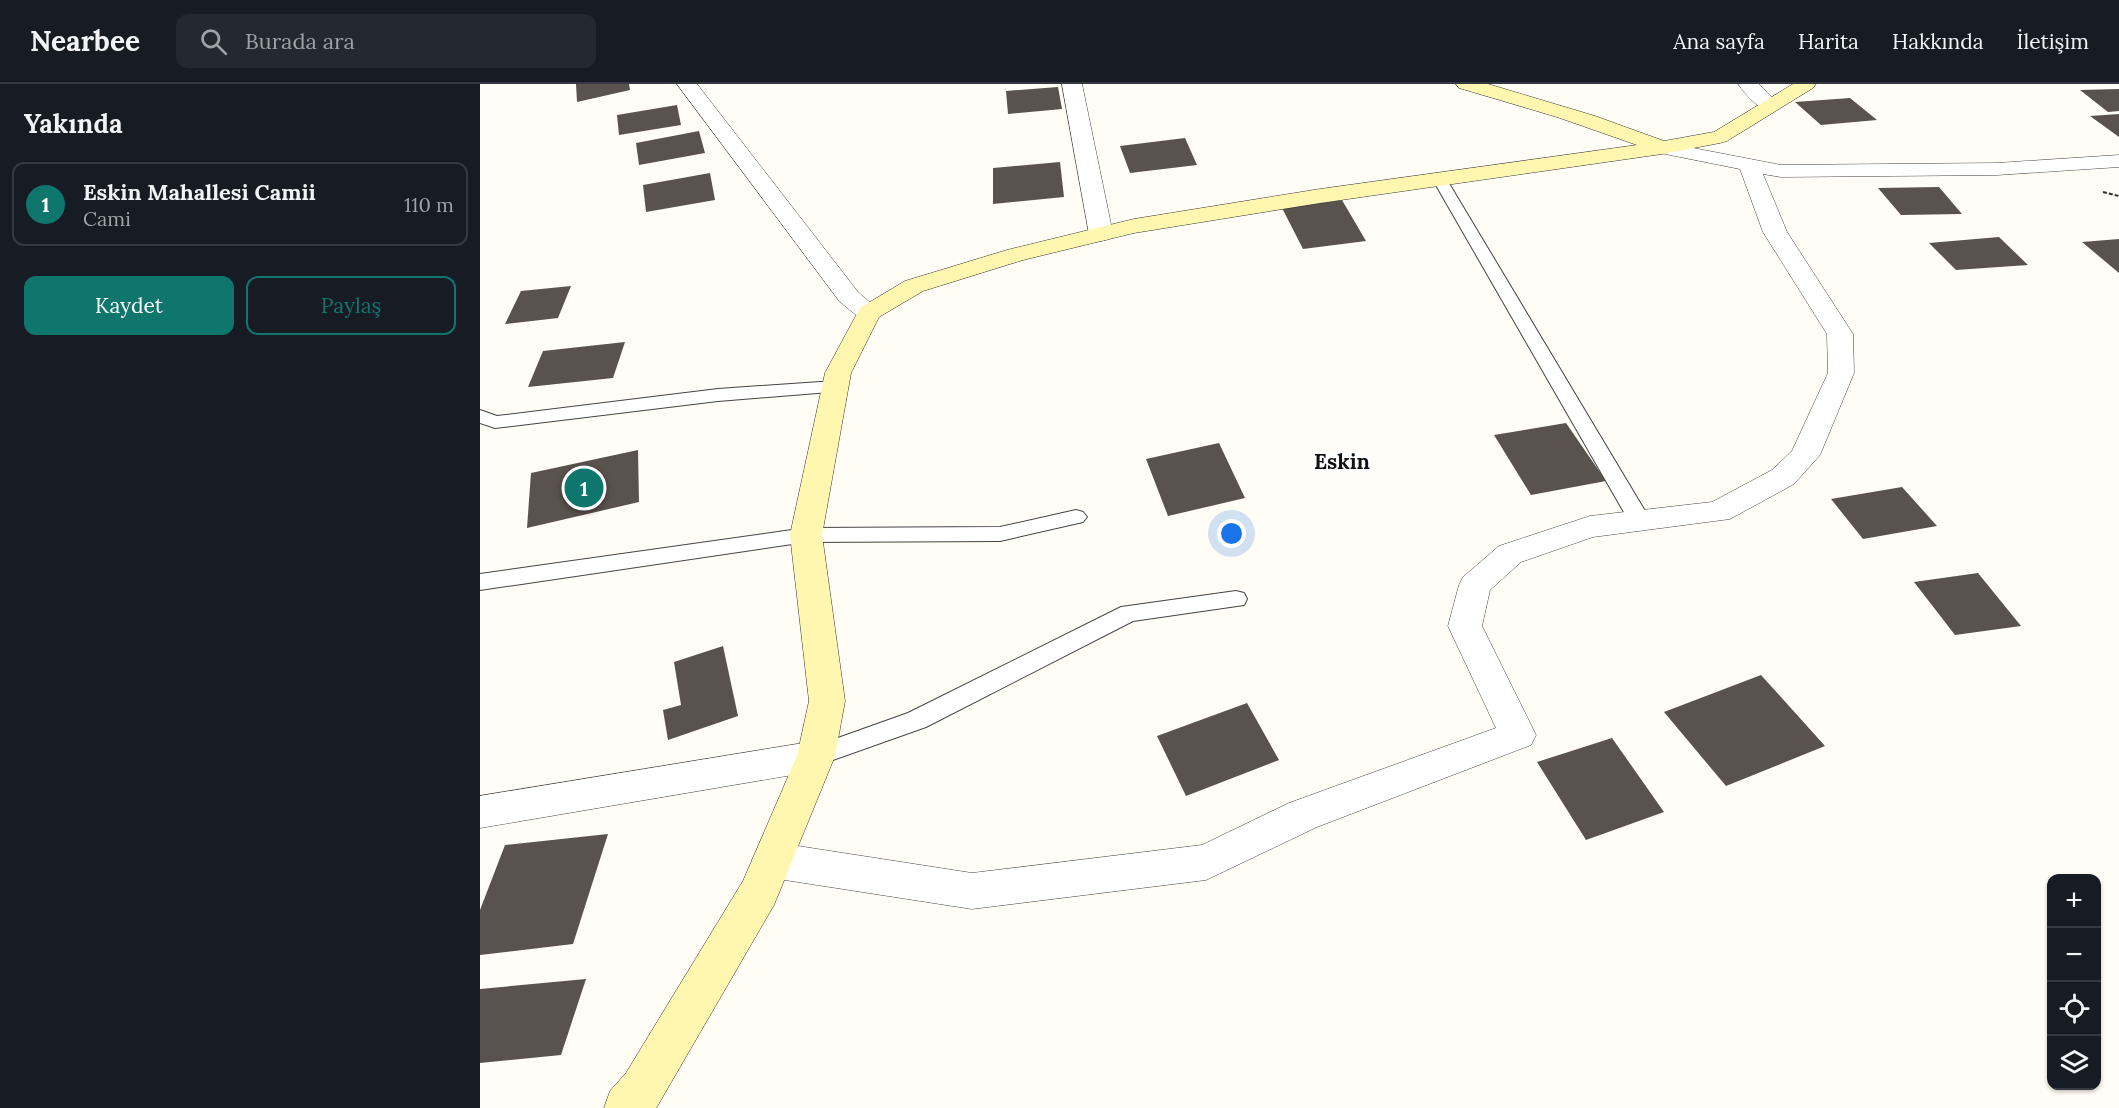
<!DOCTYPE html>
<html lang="tr">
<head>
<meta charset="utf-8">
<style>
  body { margin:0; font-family:Lora,serif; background:#242831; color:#f1f3f6 }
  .controls { position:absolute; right:18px; bottom:18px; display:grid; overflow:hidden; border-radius:12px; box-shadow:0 2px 4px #0004 }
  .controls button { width:54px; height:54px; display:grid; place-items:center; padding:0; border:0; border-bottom:2px solid #363941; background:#171b24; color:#f1f3f6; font:30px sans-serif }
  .you { position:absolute; left:752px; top:450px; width:21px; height:21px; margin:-15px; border:4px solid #fff; border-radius:50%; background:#1a73e8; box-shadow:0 0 0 9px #1a73e833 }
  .badge { display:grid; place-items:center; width:39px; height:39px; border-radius:50%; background:#0f766e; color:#fff; font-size:20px; font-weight:700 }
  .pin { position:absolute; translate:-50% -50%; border:3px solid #fff; box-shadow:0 2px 6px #0006 }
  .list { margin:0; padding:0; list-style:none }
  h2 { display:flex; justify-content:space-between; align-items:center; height:78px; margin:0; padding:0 24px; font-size:26px }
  h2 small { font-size:20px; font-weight:400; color:#9ea1a6 }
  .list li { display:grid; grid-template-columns:39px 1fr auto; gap:18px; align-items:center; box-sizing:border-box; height:84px; margin:0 12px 12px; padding:0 12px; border:2px solid #363941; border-radius:12px }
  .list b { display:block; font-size:22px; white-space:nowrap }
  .list p { margin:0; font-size:20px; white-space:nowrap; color:#9ea1a6 }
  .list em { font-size:20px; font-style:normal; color:#9ea1a6 }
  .actions { display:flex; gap:12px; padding:18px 24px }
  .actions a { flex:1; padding:14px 0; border:2px solid #0f766e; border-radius:12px; text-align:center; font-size:21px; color:#0f766e }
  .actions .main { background:#0f766e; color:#fff }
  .icon { flex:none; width:33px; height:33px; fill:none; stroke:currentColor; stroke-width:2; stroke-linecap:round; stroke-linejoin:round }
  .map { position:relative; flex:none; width:1639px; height:1024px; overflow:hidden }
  header { display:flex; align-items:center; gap:36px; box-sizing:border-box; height:84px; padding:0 30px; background:#171b24; border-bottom:2px solid #363941 }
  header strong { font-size:28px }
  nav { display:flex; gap:33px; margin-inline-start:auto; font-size:21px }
  .search { width:420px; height:54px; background:#242831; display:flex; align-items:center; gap:15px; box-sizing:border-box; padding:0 21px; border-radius:12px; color:#9ea1a6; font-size:22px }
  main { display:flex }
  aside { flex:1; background:#171b24 }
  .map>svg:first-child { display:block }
  .building { fill:#5a524d }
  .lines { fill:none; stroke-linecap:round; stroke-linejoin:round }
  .lane-casing { stroke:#444; stroke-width:2 }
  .street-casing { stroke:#444; stroke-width:1 }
  .secondary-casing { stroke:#333; stroke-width:1 }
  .path { stroke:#333; stroke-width:2; stroke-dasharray:4 2; stroke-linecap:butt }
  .lane { fill:#fff; fill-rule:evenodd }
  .street { fill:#fff; fill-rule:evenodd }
  .secondary { fill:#fff6b0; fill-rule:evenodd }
  .labels { text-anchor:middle; stroke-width:6; stroke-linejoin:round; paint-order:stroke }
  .quarter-label { font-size:21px; font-weight:bold; fill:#111; stroke:#fff }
</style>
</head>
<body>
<header>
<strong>Nearbee</strong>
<div class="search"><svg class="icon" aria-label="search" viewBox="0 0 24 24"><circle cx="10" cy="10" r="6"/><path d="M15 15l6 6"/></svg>Burada ara</div>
<nav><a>Ana sayfa</a><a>Harita</a><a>Hakkında</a><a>İletişim</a></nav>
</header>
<main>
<aside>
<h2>Yakında<small></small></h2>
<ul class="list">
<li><span class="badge">1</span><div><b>Eskin Mahallesi Camii</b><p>Cami</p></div><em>110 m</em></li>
</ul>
<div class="actions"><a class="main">Kaydet</a><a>Paylaş</a></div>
</aside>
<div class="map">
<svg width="1639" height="1024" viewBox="0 0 1639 1024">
  <rect width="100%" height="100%" fill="#fffdf5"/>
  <path class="building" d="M 96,0 L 149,0 L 150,6 L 97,18 Z
    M 578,3 L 582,25 L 528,30 L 526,7 Z
    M 1639,5 L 1639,27 L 1628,28 L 1600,6 Z
    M 1370,14 L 1397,36 L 1341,41 L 1315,18 Z
    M 197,21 L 201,41 L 139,51 L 137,31 Z
    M 1639,30 L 1639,53 L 1610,32 Z
    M 219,47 L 225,69 L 159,81 L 156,59 Z
    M 705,54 L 717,81 L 650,89 L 640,62 Z
    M 580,78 L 584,113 L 513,120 L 513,84 Z
    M 230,89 L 235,116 L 166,128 L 163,101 Z
    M 1459,103 L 1482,130 L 1421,131 L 1398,104 Z
    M 862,116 L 886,157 L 823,165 L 802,124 Z
    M 1519,153 L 1548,181 L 1476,186 L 1449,159 Z
    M 1639,155 L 1639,189 L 1602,158 Z
    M 91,202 L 78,234 L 25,240 L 41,207 Z
    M 145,258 L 133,294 L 48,303 L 63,267 Z
    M 1086,339 L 1126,397 L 1051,411 L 1014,351 Z
    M 739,359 L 765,414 L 688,432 L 666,375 Z
    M 158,366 L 159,418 L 47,444 L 51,389 Z
    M 1422,403 L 1457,442 L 1383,455 L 1351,415 Z
    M 1498,489 L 1541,542 L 1475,551 L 1434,498 Z
    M 243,562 L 258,632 L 188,656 L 183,626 L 201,621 L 194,578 Z
    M 1281,591 L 1345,662 L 1246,702 L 1184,628 Z
    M 767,619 L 799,676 L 706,712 L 677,652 Z
    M 1132,654 L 1184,728 L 1106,756 L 1057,678 Z
    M 128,750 L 93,860 L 0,871 L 0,826 L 25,761 Z
    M 106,895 L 81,971 L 0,979 L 0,905 Z"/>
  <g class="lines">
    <defs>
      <path id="lane" d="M 960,92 L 967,96 L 1171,437 L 1167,442 L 1160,444 L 1153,442 L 1149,437 L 953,96 Z
        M 355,297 L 362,299 L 364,303 L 362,307 L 238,317 L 15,344 L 0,339 L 0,326 L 17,332 L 238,305 Z
        M 596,426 L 603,428 L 607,433 L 603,438 L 520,457 L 326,458 L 0,506 L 0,490 L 326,444 L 520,443 Z
        M 756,507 L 764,509 L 767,515 L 764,521 L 653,537 L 446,643 L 336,682 L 327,679 L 323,672 L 327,665 L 428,629 L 641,523 Z"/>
      <path id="street" d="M 197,0 L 217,0 L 378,208 L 402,229 L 398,234 C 381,239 373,228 360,218 Z
        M 582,0 L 602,0 L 633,150 L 629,155 L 621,157 L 613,155 L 609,150 Z
        M 1258,0 L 1279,0 L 1300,22 L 1297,26 C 1281,30 1267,12 1258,0 Z
        M 1182,58 L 1301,81 L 1517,79 L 1639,71 L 1639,83 L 1517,91 L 1301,93 L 1283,90 L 1307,148 L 1373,250 L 1374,289 L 1340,371 L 1314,400 L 1250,435 L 1113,453 L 1041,478 L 1010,506 L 1002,542 L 1056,651 L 1051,661 L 837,743 L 726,796 L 492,825 L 292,794 L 278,788 L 272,776 L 278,764 L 292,758 L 492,789 L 722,761 L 809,719 L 1016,644 L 968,542 L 979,501 L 983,493 L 1019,462 L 1110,432 L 1232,418 L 1292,386 L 1312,367 L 1348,289 L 1347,250 L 1283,148 L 1260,85 L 1175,68 L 1172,64 L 1175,60 Z
        M 336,657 L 349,661 L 355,672 L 349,683 L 336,687 L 0,744 L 0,712 Z"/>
      <path id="secondary" d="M 976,0 L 1008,0 L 1018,3 L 1115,32 L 1184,57 L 1234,48 L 1313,0 L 1336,0 L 1333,4 L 1247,57 L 1240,59 L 1182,70 L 840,119 L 654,149 L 543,176 L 443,207 L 399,233 L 371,289 L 342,451 L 365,617 L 355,672 L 294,821 L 178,1021 L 176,1024 L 124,1024 L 130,1007 L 146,989 L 263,797 L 317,672 L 329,617 L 310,451 L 345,289 L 380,224 L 425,197 L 527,166 L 654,135 L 840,105 L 1157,61 L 1077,33 L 979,4 Z"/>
    </defs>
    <use href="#lane" class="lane-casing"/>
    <use href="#street" class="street-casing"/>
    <use href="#secondary" class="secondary-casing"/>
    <path class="path" d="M 1623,108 L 1639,112"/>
    <use href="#lane" class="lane"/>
    <use href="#street" class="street"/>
    <use href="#secondary" class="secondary"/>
  </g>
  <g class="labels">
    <g class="quarter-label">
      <text x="862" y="385">Eskin</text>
    </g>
  </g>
</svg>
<div class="controls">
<button>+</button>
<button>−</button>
<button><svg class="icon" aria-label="locate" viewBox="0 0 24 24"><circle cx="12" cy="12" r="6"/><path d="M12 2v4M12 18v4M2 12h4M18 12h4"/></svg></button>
<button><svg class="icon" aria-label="layers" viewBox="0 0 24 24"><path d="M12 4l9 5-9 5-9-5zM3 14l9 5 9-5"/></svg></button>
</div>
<div class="you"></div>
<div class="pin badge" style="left:104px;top:404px">1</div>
</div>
</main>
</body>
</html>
